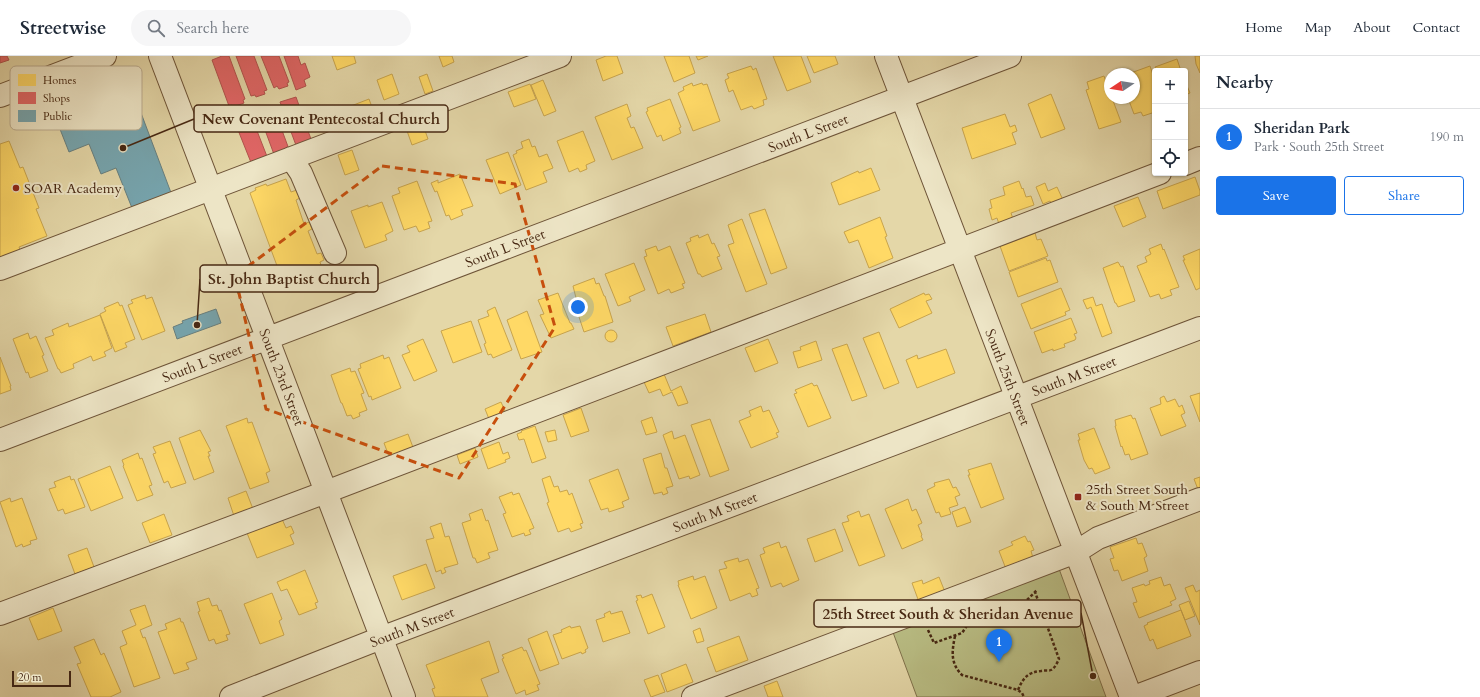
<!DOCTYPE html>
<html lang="en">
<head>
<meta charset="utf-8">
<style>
  body { margin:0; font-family:Cardo,serif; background:#f6f6f7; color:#1f2937 }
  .controls { position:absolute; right:12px; top:12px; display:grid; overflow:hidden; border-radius:4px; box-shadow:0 1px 3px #0004 }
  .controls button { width:36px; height:36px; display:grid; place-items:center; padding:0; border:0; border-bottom:1px solid #e0e1e3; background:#fff; color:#1f2937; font:20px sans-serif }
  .compass { position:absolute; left:1104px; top:12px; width:36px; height:36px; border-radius:50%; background:#fff; box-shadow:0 1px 3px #0004; rotate:258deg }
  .scale { position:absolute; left:12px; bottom:10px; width:59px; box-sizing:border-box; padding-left:4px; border:2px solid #472813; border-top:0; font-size:11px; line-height:14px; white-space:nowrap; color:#472813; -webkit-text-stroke:3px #ede5c6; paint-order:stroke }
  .you { position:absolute; left:578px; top:251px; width:14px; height:14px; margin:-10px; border:3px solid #fff; border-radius:50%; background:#1a73e8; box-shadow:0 0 0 6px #1a73e833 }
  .badge { display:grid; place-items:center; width:26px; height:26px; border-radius:50%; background:#1a73e8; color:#fff; font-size:13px; font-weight:700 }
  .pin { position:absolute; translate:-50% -33px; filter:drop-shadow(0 1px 2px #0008) }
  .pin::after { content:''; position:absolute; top:21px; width:14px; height:12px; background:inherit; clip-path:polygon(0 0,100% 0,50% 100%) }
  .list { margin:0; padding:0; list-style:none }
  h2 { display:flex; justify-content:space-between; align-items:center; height:52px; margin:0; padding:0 16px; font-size:17px }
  h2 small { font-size:13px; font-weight:400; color:#747a83 }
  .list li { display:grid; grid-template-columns:26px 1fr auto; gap:12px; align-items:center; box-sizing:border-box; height:56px; padding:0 16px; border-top:1px solid #e0e1e3 }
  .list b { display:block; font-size:15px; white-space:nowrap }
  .list p { margin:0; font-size:13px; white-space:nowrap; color:#747a83 }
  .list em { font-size:13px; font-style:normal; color:#747a83 }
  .actions { display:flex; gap:8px; padding:12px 16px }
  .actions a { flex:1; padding:9px 0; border:1px solid #1a73e8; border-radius:4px; text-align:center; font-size:14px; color:#1a73e8 }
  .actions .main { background:#1a73e8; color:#fff }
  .icon { flex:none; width:22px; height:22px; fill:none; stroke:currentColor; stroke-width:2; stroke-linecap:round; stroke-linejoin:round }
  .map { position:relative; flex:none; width:1200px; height:641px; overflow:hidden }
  header { display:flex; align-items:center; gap:24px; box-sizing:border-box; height:56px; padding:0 20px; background:#fff; border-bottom:1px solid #e0e1e3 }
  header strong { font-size:19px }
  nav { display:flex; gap:22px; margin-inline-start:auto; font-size:14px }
  .search { width:280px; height:36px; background:#f6f6f7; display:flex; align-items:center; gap:10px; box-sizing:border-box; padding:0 14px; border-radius:22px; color:#747a83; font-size:15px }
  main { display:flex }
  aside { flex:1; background:#fff }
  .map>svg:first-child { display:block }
  .green { fill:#b9bd84; stroke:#80724c }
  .homes { fill:#ffd966; stroke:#c8a44d }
  .shops { fill:#e06666; stroke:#b2534d }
  .public { fill:#76a5af; stroke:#688080 }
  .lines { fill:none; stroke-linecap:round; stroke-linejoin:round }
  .minor-casing { stroke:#6e5438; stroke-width:24 }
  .path { stroke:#472813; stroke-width:2.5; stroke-dasharray:3 2; stroke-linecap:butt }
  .minor { stroke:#ede5c6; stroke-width:22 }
  .marked { fill:none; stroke:#c84f0d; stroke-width:3; stroke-dasharray:8 5; stroke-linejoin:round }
  .poi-dot { fill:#8f2418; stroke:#ede5c6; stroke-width:1.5 }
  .labels { text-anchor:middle; stroke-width:4; stroke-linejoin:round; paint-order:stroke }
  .street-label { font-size:14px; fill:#472813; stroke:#ede5c6 }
  .poi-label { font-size:14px; fill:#472813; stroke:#ede5c6; text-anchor:start }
  .key { fill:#ede5c6; stroke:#bbac90; stroke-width:1 }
  .key-label { font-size:11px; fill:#472813 }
  .leader { fill:none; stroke:#472813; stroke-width:1.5 }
  .callout-dot { fill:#472813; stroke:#ede5c6; stroke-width:1.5 }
  .callout { fill:#ede5c6; stroke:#472813; stroke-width:1.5 }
  .callout-label { font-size:15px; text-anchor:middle; font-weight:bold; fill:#472813 }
</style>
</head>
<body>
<header>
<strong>Streetwise</strong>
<div class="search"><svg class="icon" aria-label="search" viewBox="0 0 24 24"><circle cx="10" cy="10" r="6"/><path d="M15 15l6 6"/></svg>Search here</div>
<nav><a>Home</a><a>Map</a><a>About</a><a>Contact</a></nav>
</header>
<main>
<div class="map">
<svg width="1200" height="641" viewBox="0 0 1200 641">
  <rect width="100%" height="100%" fill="#e4d7a8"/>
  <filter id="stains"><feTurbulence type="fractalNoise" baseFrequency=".005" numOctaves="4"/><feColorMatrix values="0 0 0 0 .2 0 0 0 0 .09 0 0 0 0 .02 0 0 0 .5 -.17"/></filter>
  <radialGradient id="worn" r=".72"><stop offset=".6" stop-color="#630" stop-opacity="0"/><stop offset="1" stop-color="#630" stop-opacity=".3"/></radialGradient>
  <path class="green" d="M 1058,510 L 1106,641 L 917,641 L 891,571 Z"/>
  <path class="homes" d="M 332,0 L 354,0 L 356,7 L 337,14 Z
    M 439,0 L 452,0 L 454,6 L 443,11 Z
    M 606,0 L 617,0 L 623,17 L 603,25 L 596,4 Z
    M 664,0 L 689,0 L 695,17 L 674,26 Z
    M 696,0 L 708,0 L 698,4 Z
    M 773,0 L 801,0 L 811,26 L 787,35 Z
    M 807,0 L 835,0 L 838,8 L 814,17 Z
    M 1195,0 L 1200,0 L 1200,17 L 1196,8 Z
    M 1177,3 L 1181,15 L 1157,15 L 1155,11 Z
    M 751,10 L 753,14 L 756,12 L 767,43 L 763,44 L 764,49 L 754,53 L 752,50 L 741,54 L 733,34 L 729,36 L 725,24 L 729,22 L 727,18 Z
    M 1150,10 L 1155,25 L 1155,56 L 1143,60 L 1141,56 L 1134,58 L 1128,42 L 1134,42 L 1134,18 L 1128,18 Z
    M 392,18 L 399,38 L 384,44 L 377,24 Z
    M 427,18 L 433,35 L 425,38 L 419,21 Z
    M 1104,20 L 1110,37 L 1110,42 L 1112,42 L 1121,66 L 1099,73 L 1086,34 L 1089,33 L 1087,26 Z
    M 543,24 L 556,55 L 544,60 L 531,29 Z
    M 1185,25 L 1190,37 L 1185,39 Z
    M 692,27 L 693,30 L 702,27 L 703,29 L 707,28 L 720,65 L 693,75 L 678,37 L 684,34 L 683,31 Z
    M 530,28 L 536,43 L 514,51 L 508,36 Z
    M 1051,38 L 1065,73 L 1041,82 L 1028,48 Z
    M 369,43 L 376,62 L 358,69 L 351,50 Z
    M 670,43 L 681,71 L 679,72 L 681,77 L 663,85 L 661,79 L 657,81 L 646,56 L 648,55 L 647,52 Z
    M 627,48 L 631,60 L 627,62 L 631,72 L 634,71 L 643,92 L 612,104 L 595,61 Z
    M 1005,58 L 1010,71 L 1015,69 L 1017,75 L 1012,77 L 1016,88 L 972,103 L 962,72 Z
    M 422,66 L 428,83 L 412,89 L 406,72 Z
    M 583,75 L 595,105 L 586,109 L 587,113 L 580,116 L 578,112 L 569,116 L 557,85 Z
    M 529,83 L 532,91 L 535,90 L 539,101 L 547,98 L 553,112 L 543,116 L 547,126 L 526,134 L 513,99 L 517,97 L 516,95 L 523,92 L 521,86 Z
    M 9,85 L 20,112 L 23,111 L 39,152 L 36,153 L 47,180 L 19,191 L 20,194 L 0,201 L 0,88 Z
    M 352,94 L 359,114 L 345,119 L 338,99 Z
    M 508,96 L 521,129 L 500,138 L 486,104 Z
    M 871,112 L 880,134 L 839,149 L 831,127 L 858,115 L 859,117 Z
    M 460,118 L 473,150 L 461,154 L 463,159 L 451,164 L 449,159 L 446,160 L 437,135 L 435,136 L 431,127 L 438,124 L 438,127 Z
    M 1195,121 L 1200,135 L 1200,139 L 1163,153 L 1157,135 Z
    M 286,123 L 291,136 L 297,134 L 300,142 L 296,144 L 304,168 L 309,166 L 312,173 L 308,175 L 317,198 L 321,197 L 324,204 L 320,206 L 323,215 L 327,214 L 329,219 L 314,224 L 315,226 L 309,228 L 309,226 L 304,227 L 305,229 L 295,233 L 291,229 L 289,230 L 290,233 L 286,234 L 250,137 L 256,134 L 255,132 L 266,128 L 267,130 Z
    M 417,125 L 432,165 L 428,166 L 430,172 L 419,176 L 416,170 L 404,174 L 392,140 L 400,137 L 398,132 Z
    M 1019,125 L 1022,133 L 1023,132 L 1026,141 L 1031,140 L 1034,149 L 1011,157 L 1013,163 L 999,168 L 997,162 L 992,164 L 989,153 L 992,152 L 990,144 L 1005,139 L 1003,131 Z
    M 1045,127 L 1048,135 L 1057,131 L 1063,144 L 1053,149 L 1050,145 L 1043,148 L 1036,131 Z
    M 1138,141 L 1146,161 L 1123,171 L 1114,150 Z
    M 382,146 L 393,175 L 385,179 L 387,184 L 365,192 L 351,155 L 368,149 L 368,151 Z
    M 765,153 L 787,212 L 771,218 L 749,158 Z
    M 880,161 L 887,180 L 885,181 L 893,202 L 869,212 L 858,184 L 849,187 L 844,176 Z
    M 742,163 L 767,228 L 746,236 L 728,189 L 734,187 L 728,169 Z
    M 1035,177 L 1037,184 L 1041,183 L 1048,200 L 1009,215 L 1000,190 Z
    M 708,178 L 712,188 L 714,187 L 720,200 L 717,201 L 722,213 L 702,221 L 700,218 L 698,218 L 686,187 L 691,185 L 690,182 L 698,179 L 699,182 Z
    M 1161,188 L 1163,194 L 1164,193 L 1179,231 L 1170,234 L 1172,239 L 1161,243 L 1159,238 L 1150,241 L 1137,210 L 1147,206 L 1145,201 L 1151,198 L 1149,193 Z
    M 656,190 L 658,195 L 670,190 L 685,227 L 682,228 L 684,232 L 671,237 L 669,233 L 658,238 L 644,201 L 647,200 L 645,194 Z
    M 1200,193 L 1200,232 L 1196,234 L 1183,204 L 1185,204 L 1183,200 Z
    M 1046,202 L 1047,205 L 1050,204 L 1058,226 L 1018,241 L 1009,216 Z
    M 1118,206 L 1121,211 L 1123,210 L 1135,245 L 1118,251 L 1116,247 L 1115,247 L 1103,212 Z
    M 634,207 L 645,234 L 629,241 L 631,245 L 618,250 L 605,218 Z
    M 594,222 L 596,228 L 599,227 L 604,240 L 605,240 L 613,266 L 584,276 L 573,243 L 576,242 L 573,230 Z
    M 1061,232 L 1070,254 L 1065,256 L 1066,259 L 1031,273 L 1021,248 Z
    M 558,237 L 570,267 L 571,267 L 574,273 L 551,282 L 540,259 L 544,258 L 538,244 Z
    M 924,237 L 925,239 L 929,238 L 932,243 L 926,245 L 932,257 L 899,272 L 890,253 Z
    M 145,239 L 146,243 L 152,241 L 165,275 L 142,284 L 128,249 L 133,247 L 131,244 Z
    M 1093,241 L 1096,250 L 1102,248 L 1112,277 L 1102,281 L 1091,251 L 1087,253 L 1083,244 Z
    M 118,246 L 120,250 L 122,249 L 135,283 L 125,287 L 127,291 L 115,296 L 100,258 L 106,255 L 104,252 Z
    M 495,251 L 512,294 L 493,302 L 491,298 L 488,299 L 484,288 L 486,287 L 478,264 L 489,260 L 487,255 Z
    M 527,255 L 542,296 L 521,303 L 507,264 Z
    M 705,258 L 711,276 L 673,290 L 666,271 Z
    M 100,259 L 112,292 L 104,296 L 106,300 L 93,305 L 91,300 L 73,308 L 74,312 L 61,317 L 59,313 L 58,313 L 45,282 L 54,279 L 52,274 L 68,267 L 69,271 Z
    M 1071,262 L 1077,277 L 1074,278 L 1076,282 L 1075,284 L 1064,288 L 1065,291 L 1053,295 L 1053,293 L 1042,297 L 1034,276 Z
    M 471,265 L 482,296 L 453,307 L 441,275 Z
    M605 280a6 6 0 1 1 12 0a6 6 0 1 1-12 0Z
    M 879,276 L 899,327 L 884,333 L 863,282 Z
    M 28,277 L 30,283 L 36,280 L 44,299 L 42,300 L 48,315 L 30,322 L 28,316 L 26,317 L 13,283 Z
    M 423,283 L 437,315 L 414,325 L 402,299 L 410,296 L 407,290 Z
    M 768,283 L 778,307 L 755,316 L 745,292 Z
    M 816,285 L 822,304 L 798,312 L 793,296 L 801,294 L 800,291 Z
    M 847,288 L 867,340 L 852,345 L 832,293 Z
    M 946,293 L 955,317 L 917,332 L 906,304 L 917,299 L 918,303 Z
    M 383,299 L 384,303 L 389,301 L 401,332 L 372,344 L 371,340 L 369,341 L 358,313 L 361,312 L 360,308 Z
    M 0,301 L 11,330 L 10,330 L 11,334 L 0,338 Z
    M 350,312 L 351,316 L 355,315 L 364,337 L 361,338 L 367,354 L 359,357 L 360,360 L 353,363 L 351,359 L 347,360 L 342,347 L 341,347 L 331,319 Z
    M 664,318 L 671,335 L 681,330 L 688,347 L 678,350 L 672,336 L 663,340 L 660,333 L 649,337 L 644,326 Z
    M 812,327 L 814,330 L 817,329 L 831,362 L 808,371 L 794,338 L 797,337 L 795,334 Z
    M 1200,337 L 1200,366 L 1190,340 Z
    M 1164,340 L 1167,346 L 1175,343 L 1179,351 L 1182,349 L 1185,357 L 1181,359 L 1186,370 L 1161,380 L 1150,352 L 1161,348 L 1160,342 Z
    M 501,346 L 505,355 L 489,363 L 485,353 Z
    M 761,350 L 763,356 L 769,354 L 779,376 L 776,377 L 778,381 L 751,392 L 739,365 L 751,360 L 749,355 Z
    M 581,352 L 589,375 L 571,381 L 563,359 Z
    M 1131,359 L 1133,363 L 1135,362 L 1148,398 L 1131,404 L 1129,398 L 1125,399 L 1122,390 L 1121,391 L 1115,370 L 1116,370 L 1115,364 Z
    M 652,361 L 657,376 L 646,379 L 641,365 Z
    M 247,362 L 248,367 L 252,366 L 270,415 L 266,417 L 269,426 L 250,433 L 226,370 Z
    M 710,363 L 729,414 L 710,421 L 691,369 Z
    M 535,370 L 546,402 L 532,407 L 524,383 L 519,384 L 517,378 L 522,376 L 521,375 Z
    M 1094,372 L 1110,412 L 1095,418 L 1092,412 L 1089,413 L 1084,404 L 1078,384 L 1080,384 L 1078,378 Z
    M 200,374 L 211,395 L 208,396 L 210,400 L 208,400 L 214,416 L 194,424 L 179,382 Z
    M 555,374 L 557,384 L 548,386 L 545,376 Z
    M 672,375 L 674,383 L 685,379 L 700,419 L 690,423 L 689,420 L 679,423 L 663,379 Z
    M 408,378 L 414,394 L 390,403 L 384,387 Z
    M 170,385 L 186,427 L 171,432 L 168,425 L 164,427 L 153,398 L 156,397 L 153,391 Z
    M 499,386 L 503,398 L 508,396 L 510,402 L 505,404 L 506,406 L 488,413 L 481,393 Z
    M 475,392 L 478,401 L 460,408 L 457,399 Z
    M 138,397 L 140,403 L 142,402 L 152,429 L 149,430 L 153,439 L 137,445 L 123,410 L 124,409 L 122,404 Z
    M 661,397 L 665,412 L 667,412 L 673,430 L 666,432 L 668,437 L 663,439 L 662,436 L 654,438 L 643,403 Z
    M 991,407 L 1004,443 L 981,452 L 968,419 L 970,419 L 968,414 Z
    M 110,410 L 123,442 L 91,455 L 78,423 Z
    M 618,413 L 629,443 L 622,446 L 624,451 L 609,456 L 608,452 L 601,454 L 589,424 Z
    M 70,420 L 71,424 L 74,423 L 85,451 L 65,458 L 63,453 L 58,455 L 49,433 L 56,431 L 54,426 Z
    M 550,420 L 554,431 L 558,430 L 560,436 L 567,434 L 569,439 L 572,437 L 583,467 L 580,468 L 582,472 L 571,476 L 569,472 L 558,476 L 547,447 L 549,446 L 542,423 Z
    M 1200,421 L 1200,436 L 1199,436 L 1194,423 Z
    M 949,423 L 953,432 L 956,431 L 960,439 L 955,441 L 958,449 L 949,452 L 951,458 L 941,461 L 939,456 L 936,457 L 927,434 L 935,430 L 934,427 Z
    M 246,435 L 253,453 L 234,460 L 228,442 Z
    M 512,436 L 513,439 L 519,437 L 534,472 L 529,474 L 531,478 L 525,480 L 524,477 L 512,481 L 503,458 L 506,457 L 499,441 Z
    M 10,442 L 11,446 L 22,442 L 37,483 L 30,485 L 31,488 L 23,491 L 22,488 L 16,491 L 0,446 Z
    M 908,443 L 912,455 L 916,453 L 922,467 L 918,469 L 922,479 L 921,480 L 923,484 L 902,493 L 885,453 Z
    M 965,451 L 971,466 L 957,471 L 952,456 Z
    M 482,453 L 486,465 L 488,464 L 498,494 L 488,497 L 490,502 L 477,507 L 475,502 L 473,502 L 462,467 L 471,464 L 469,458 Z
    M 859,455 L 861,461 L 869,458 L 885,500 L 859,510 L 842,467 L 849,465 L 847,460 Z
    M 164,458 L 172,479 L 150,487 L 142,467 Z
    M 282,463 L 286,472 L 291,470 L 294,477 L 290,479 L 294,488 L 257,502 L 247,477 Z
    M 441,467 L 445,481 L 449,480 L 458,508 L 444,512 L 446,516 L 442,518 L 441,514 L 436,516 L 426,484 L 434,482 L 430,471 Z
    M 835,473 L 843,495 L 815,506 L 807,483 Z
    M 1025,480 L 1028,486 L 1030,485 L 1034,494 L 1031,495 L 1033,502 L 1006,513 L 999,495 L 1013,489 L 1011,486 Z
    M 1136,482 L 1138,488 L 1142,487 L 1147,500 L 1144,502 L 1148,515 L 1122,525 L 1118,514 L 1114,515 L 1110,503 L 1114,502 L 1110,491 Z
    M 779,486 L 781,492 L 786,490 L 799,524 L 783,531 L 781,527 L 771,531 L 760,499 L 765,497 L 763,492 Z
    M 87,492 L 94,511 L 75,518 L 68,499 Z
    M 738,502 L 739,506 L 748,503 L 759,532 L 756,533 L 758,539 L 752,541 L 750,537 L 730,545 L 719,514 L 727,512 L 724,506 Z
    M 426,508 L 435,532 L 402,544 L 393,520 Z
    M 305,514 L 318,546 L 315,547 L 317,552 L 299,559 L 287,533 L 281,535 L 277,526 Z
    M 693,520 L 694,524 L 705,520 L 717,552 L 691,563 L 678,529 L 679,529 L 678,525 Z
    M 939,521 L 945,536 L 919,546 L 912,527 L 922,524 L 923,528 Z
    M 1161,521 L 1164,530 L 1170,528 L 1176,543 L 1170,546 L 1172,549 L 1139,562 L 1133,547 L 1137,546 L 1132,532 L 1144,528 L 1145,530 L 1150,528 L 1149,525 Z
    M 1193,529 L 1196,536 L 1200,534 L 1200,569 L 1185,532 Z
    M 272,537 L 282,563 L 279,565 L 284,579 L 260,588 L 244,548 Z
    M 652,538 L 665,571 L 648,578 L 636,545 L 638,544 L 636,540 L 641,539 L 642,542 Z
    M 209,542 L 212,550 L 217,549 L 219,555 L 221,554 L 230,578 L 226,579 L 228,584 L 216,588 L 214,583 L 209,585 L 198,556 L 200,555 L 197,546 Z
    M 1189,545 L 1195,560 L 1185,564 L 1179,549 Z
    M 145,549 L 152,569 L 140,574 L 143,582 L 145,581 L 160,622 L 134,631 L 120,591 L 127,588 L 122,575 L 136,569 L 130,554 Z
    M 53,552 L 62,575 L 38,584 L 29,562 Z
    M 1181,554 L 1191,580 L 1157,593 L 1153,583 L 1150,585 L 1144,570 L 1148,568 L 1147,567 Z
    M 610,555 L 611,558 L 622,555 L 630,577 L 603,586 L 596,564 L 605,561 L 604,558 Z
    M 180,562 L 181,566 L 183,566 L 197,603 L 186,607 L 189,613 L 174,618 L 158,576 L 167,573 L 165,568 Z
    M 570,570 L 571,572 L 580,570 L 588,592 L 585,594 L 586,596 L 582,598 L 581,596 L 562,603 L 553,579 L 562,576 L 561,574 Z
    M 700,572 L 704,585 L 697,587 L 693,575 Z
    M 547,575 L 559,608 L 540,615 L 528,583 Z
    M 739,580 L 748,604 L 716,616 L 707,592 Z
    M 94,583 L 101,599 L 104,597 L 121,636 L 110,641 L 91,641 L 77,608 L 81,607 L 74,591 Z
    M 489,585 L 499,616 L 481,623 L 488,641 L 435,641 L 432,633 L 435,632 L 426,609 Z
    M 522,591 L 524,595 L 526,594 L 540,628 L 537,629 L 539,634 L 526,639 L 525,634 L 516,638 L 502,603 L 504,602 L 502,599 Z
    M 686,608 L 693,626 L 667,636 L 661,618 Z
    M 658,619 L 665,636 L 651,641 L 644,624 Z
    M 777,625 L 783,641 L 768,641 L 764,630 Z"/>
  <path class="shops" d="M 0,0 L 7,0 L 9,4 L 0,7 Z
    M 222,0 L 229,0 L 245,43 L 243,44 L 244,47 L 233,51 L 232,49 L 229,50 L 212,4 Z
    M 236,0 L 254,0 L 267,34 L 264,35 L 265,38 L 256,41 L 255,39 L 251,40 Z
    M 261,0 L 279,0 L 289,26 L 287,27 L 288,30 L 279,33 L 277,30 L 274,32 Z
    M 284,0 L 298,0 L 301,9 L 305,7 L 310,21 L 304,24 L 306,30 L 296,34 Z
    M 296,41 L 312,86 L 297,92 L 280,46 Z
    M 273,50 L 290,96 L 275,101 L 258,55 Z
    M 250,57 L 268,103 L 252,109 L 234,64 Z"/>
  <path class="public" d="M 132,33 L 173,142 L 134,157 L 116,112 L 101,118 L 89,88 L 69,96 L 56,63 Z
    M 216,253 L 221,267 L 177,283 L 173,271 L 183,267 L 182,265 Z"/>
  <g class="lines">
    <defs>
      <path id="minor" d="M 160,0 L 404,641
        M 886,0 L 1131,641
        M 0,40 L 105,0
        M 291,102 L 301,117 L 335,197
        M 1185,108 L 1200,102
        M 0,213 L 560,0
        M 0,384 L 1010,0
        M 0,558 L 326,436 L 1160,117
        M 231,641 L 381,582 L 1200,272
        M 693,641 L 1076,496 L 1098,482 L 1200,443
        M 1134,641 L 1200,616"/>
    </defs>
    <use href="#minor" class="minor-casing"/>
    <path class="path" d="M 928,574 L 934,587 L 962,577 L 970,565 L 1018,551 L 1024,547 L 1037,534
      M 955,580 C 952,595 950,607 962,619 L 1018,634 L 1022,637 L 1024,641
      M 1018,634 C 1023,622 1028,616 1041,615 C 1044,614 1049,615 1051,614 C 1055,612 1057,607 1059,603 L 1035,536"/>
    <use href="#minor" class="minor"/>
  </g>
  <path class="marked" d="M 382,110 L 515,128 L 555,271 L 459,422 L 266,353 L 235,220 Z"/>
  <g class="poi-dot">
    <circle cx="16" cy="132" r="4"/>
    <rect x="1074" y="437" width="8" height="8" rx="2"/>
  </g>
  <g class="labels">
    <g class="street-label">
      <text transform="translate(808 77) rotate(-21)" y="5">South L Street</text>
      <text transform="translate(505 192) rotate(-21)" y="5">South L Street</text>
      <text transform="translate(202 307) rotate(-21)" y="5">South L Street</text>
      <text transform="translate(1074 320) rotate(-21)" y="5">South M Street</text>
      <text transform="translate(282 321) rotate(69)" y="5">South 23rd Street</text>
      <text transform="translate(1008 321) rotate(69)" y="5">South 25th Street</text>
      <text transform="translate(715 456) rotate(-21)" y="5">South M Street</text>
      <text transform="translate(412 571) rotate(-21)" y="5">South M Street</text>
    </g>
    <g class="poi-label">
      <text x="24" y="137">SOAR Academy</text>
      <text x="1086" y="438">25th Street South<tspan x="1086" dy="16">&amp; South M Street</tspan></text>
    </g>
  </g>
  <rect x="10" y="10" width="132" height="64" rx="6" class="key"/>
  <rect x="18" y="18" width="18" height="12" fill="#ffd966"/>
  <rect x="18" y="36" width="18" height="12" fill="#e06666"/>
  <rect x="18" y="54" width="18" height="12" fill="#76a5af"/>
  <g class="key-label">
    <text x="43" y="28">Homes</text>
    <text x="43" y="46">Shops</text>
    <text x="43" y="64">Public</text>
  </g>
  <path class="leader" d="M123 92L194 63M197 269L200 223M1093 620L1081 557"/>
  <g class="callout-dot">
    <circle cx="123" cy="92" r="4"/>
    <circle cx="197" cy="269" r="4"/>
    <circle cx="1093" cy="620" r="4"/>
  </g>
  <g class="callout">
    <rect x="194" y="49" width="254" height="27" rx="4"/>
    <rect x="200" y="209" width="178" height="27" rx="4"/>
    <rect x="814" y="544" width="267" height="27" rx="4"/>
  </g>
  <g class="callout-label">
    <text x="321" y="68">New Covenant Pentecostal Church</text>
    <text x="289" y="228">St. John Baptist Church</text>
    <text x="948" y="563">25th Street South &amp; Sheridan Avenue</text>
  </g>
  <rect width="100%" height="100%" filter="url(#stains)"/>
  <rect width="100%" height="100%" fill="url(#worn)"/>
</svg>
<div class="controls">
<button>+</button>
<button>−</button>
<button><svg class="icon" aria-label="locate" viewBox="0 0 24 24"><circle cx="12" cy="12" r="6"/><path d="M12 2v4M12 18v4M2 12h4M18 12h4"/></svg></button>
</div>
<svg class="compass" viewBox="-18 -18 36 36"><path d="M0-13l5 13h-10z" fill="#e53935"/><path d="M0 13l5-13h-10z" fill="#747a83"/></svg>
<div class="scale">20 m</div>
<div class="you"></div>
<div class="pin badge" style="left:999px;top:606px">1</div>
</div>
<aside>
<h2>Nearby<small></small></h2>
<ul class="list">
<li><span class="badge">1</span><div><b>Sheridan Park</b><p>Park · South 25th Street</p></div><em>190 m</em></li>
</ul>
<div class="actions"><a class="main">Save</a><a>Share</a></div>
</aside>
</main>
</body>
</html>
